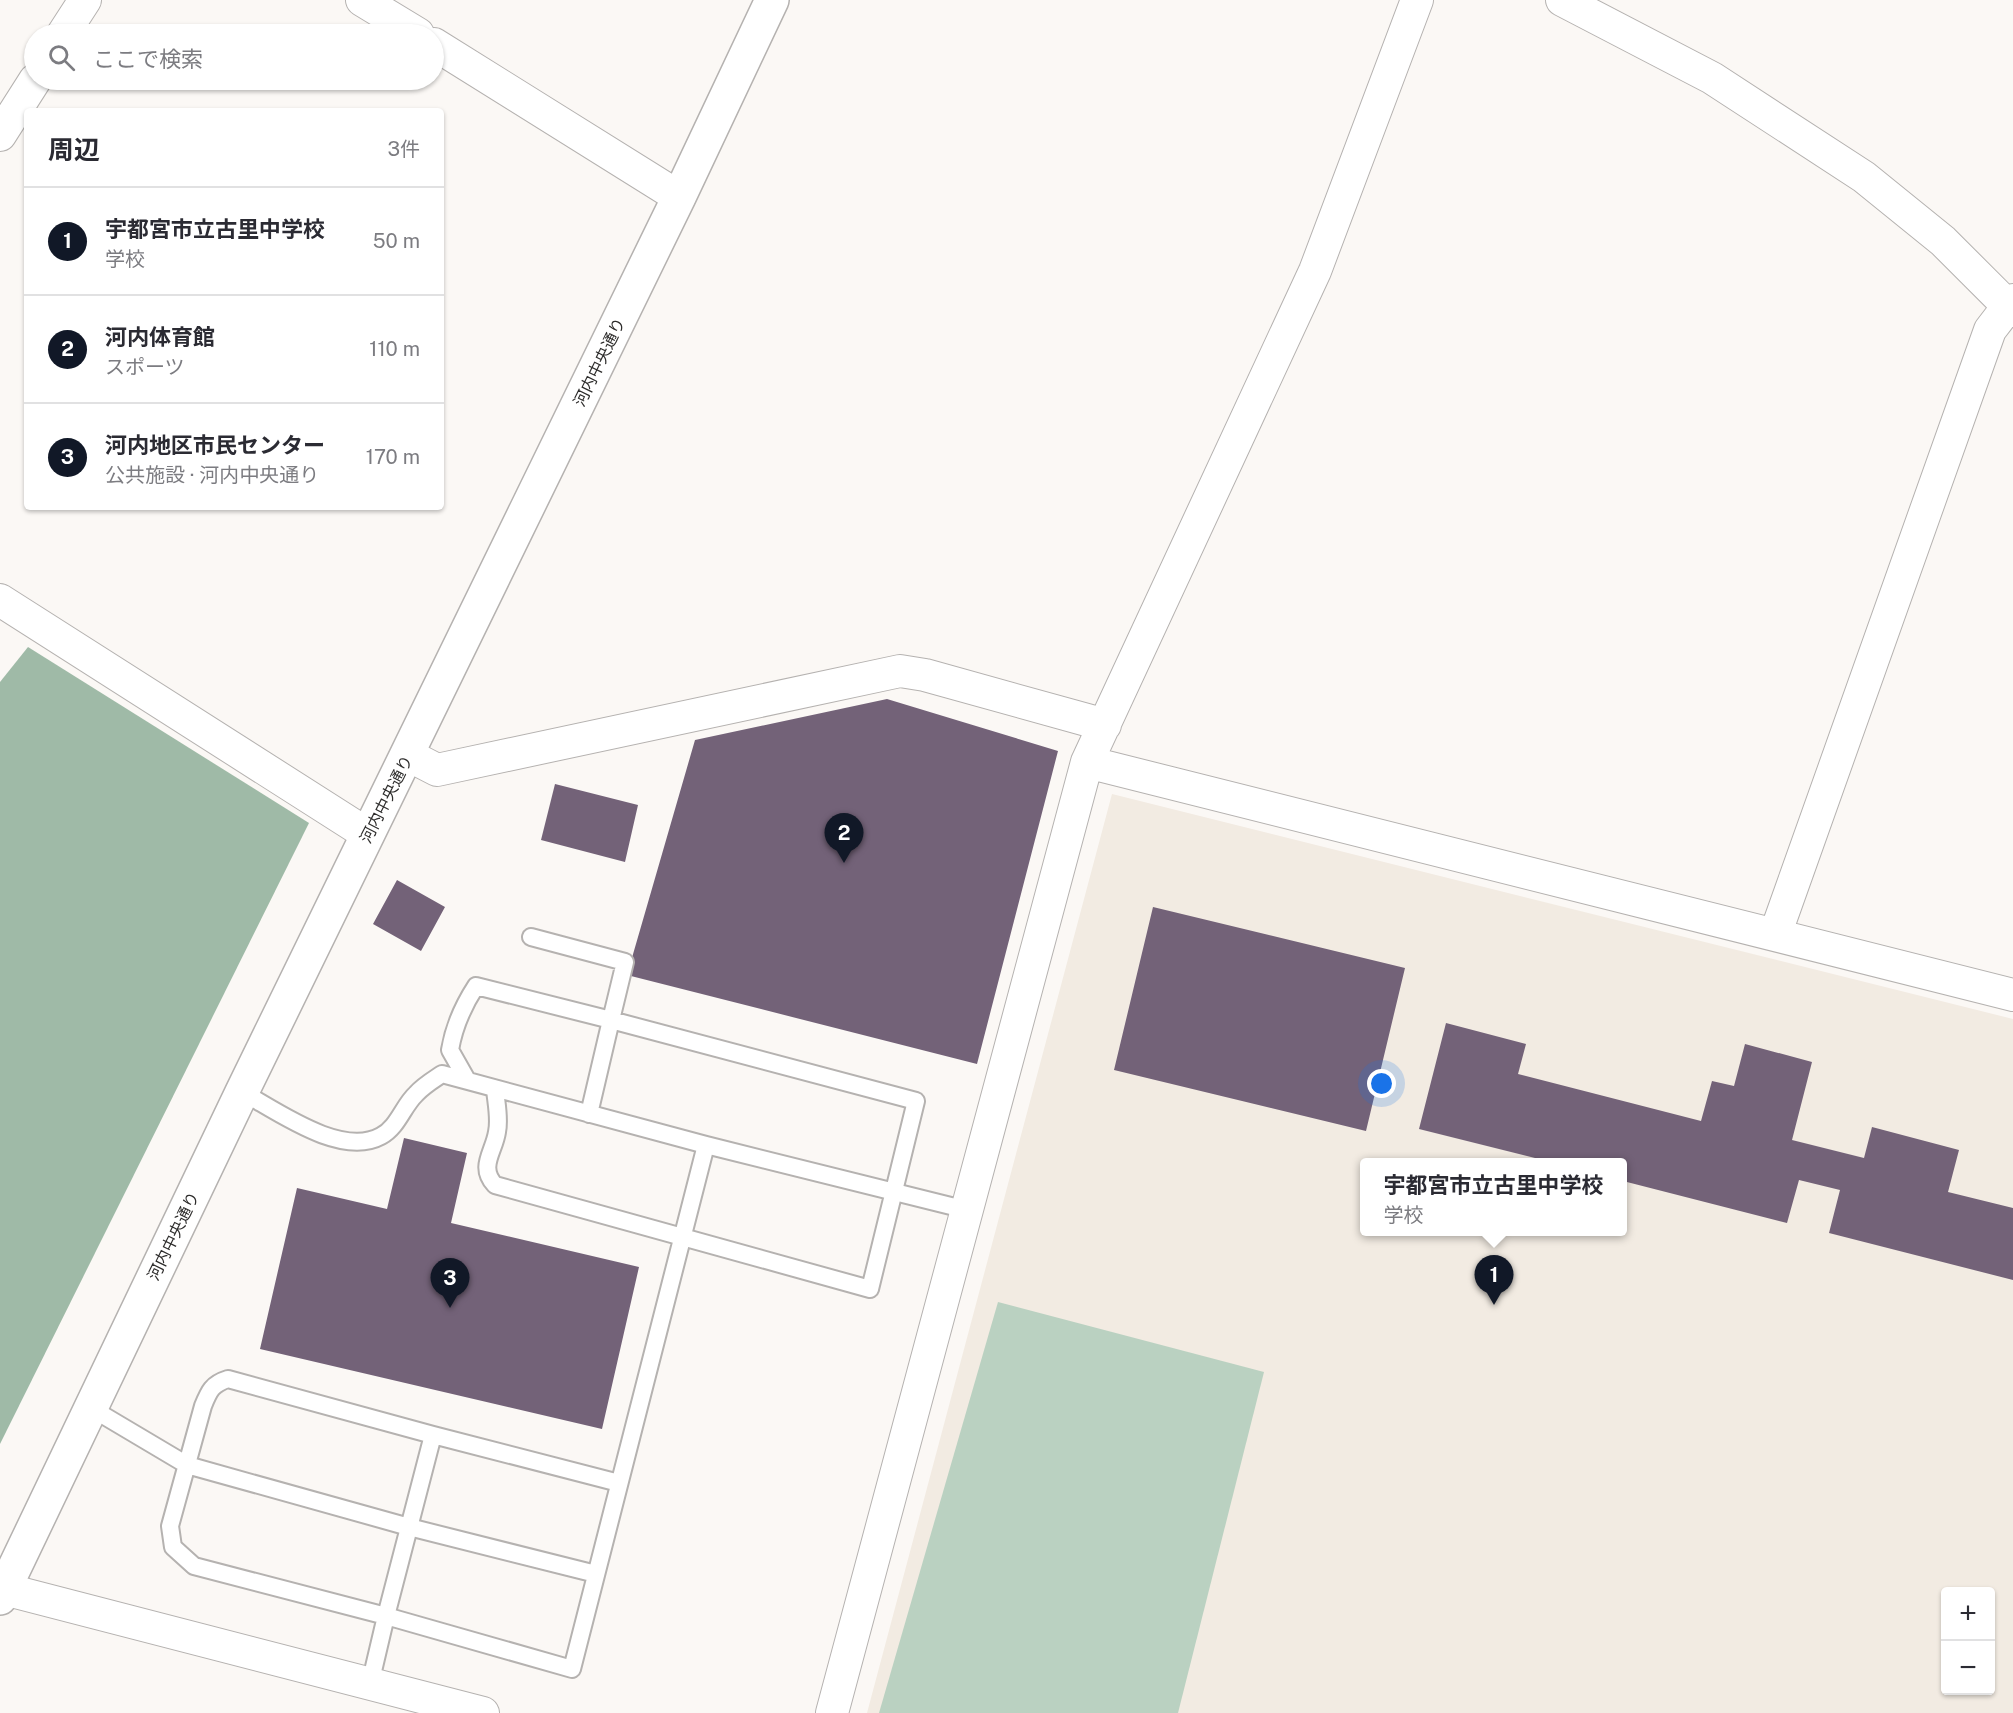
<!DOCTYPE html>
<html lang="ja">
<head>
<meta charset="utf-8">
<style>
  body { margin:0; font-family:"Public Sans","Noto Sans JP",sans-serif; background:#f7f7f7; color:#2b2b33 }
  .controls { position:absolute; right:18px; bottom:18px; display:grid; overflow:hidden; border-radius:6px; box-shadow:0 2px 4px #0004 }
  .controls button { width:54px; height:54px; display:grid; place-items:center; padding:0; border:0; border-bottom:2px solid #e1e1e2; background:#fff; color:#2b2b33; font:30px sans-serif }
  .you { position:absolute; left:1382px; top:1084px; width:21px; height:21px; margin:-15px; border:4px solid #fff; border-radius:50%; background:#1a73e8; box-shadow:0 0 0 9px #1a73e833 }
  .badge { display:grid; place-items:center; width:39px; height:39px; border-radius:50%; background:#111827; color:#fff; font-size:20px; font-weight:700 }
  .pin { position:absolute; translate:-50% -50px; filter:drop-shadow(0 2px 3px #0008) }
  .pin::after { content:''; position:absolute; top:32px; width:21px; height:18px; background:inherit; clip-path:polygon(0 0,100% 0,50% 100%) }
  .popup { position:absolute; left:1360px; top:1158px; width:267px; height:78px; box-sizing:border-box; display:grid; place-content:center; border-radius:6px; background:#fff; filter:drop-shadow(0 2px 4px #0005); font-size:20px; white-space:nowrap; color:#7c7c81 }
  .popup b { font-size:22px; color:#2b2b33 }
  .popup::after { content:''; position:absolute; left:50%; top:100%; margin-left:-12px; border:12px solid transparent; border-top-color:#fff }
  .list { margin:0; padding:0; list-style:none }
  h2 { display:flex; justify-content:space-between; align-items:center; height:78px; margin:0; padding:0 24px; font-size:26px }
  h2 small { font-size:20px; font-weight:400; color:#7c7c81 }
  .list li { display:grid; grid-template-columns:39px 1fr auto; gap:18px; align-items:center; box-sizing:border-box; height:108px; padding:0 24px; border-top:2px solid #e1e1e2 }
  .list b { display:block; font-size:22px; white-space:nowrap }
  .list p { margin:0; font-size:20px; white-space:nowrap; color:#7c7c81 }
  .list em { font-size:20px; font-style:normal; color:#7c7c81 }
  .icon { flex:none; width:33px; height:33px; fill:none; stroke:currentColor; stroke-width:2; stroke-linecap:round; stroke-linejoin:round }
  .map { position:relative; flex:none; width:2013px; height:1713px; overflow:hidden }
  .search { position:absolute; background:#fff; box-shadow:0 2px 4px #0004; left:24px; top:24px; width:420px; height:66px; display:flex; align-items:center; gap:15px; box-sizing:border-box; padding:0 21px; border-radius:33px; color:#7c7c81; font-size:22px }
  .panel { position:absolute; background:#fff; box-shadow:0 2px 4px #0004; left:24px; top:108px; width:420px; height:402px; border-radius:6px }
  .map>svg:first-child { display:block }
  .built { fill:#f2ebe2; fill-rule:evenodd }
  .green { fill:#bad1c1 }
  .forest { fill:#9fbaa7 }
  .building { fill:#736278 }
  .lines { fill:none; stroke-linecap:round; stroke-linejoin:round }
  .service-casing { stroke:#b5b2b0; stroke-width:20 }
  .minor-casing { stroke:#b5b2b0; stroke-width:34 }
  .tertiary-casing { stroke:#b5b2b0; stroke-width:36 }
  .service { stroke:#fff; stroke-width:16 }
  .minor { stroke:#fff; stroke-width:32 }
  .tertiary { stroke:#fff; stroke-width:33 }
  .labels { text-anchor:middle; stroke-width:6; stroke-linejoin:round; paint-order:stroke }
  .street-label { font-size:16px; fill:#2e2d2c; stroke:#fff }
</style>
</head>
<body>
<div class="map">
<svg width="2013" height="1713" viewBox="0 0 2013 1713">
  <rect width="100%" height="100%" fill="#fbf8f5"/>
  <path class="built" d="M 1112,794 L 2013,1019 L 2013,1713 L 867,1713 ZM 1365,1162 L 1623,1162 L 1623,1232 L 1365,1232 ZM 1946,1592 L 1990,1592 L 1990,1690 L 1946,1690 Z"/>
  <path class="green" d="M 998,1302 L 1264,1372 L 1178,1713 L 879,1713 Z"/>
  <path class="forest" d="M 28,647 L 309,823 L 0,1444 L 0,682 Z"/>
  <path class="building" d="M 887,699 L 1058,751 L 977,1064 L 627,975 L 695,740 Z
    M 555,784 L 638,805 L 625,862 L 541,840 Z
    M 397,880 L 445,907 L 421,951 L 373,924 Z
    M 1153,907 L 1405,968 L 1366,1131 L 1114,1070 Z
    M 1446,1023 L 1526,1044 L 1518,1074 L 1701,1121 L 1712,1081 L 1734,1086 L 1745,1044 L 1812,1062 L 1792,1140 L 1864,1158 L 1872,1127 L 1959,1150 L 1948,1192 L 2013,1208 L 2013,1280 L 1829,1233 L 1840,1190 L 1799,1180 L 1787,1223 L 1623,1181 L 1623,1162 L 1551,1162 L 1419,1129 Z
    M 404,1138 L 467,1153 L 451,1223 L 639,1267 L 602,1429 L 260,1349 L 297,1188 L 387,1209 Z"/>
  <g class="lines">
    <defs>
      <path id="service" d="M 467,1080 L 450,1050 C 454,1026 463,1006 476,986 L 611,1020 L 625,962 L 531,937
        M 495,1089 C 496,1102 500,1118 497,1132 C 494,1152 478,1167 495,1185 L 870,1289 L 916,1101 L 611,1020 L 589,1114
        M 242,1092 C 277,1111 341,1158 381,1136 C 398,1127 403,1106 416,1094 C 423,1086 433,1080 442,1074 L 706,1145 L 967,1210
        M 91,1408 L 187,1465 L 409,1527 L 596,1574
        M 433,1435 L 386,1616 L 194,1566 L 173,1547 L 170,1526 L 203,1406 C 209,1391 212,1384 228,1379 L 433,1435 L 619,1483
        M 370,1684 L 386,1616 L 572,1669 L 706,1145"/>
      <path id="minor" d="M 362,0 L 418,34
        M 1562,0 L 1712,78 L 1864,177 L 1943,241 L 2013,311
        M 63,34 L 85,0
        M 434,44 L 679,197
        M 0,135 L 35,80
        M 0,600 L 367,834
        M 408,755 L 437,770 L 900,671 L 925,675 L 1105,725
        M 1087,762 L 2013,995
        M 1775,935 L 1990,330 L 2013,300
        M 4,1589 L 483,1713
        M 832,1713 L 1087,762 L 1315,271 L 1417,0"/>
      <path id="tertiary" d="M 0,1598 L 242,1092 L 679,197 L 772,0"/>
    </defs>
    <use href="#service" class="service-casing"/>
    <use href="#minor" class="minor-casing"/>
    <use href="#tertiary" class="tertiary-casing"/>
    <use href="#service" class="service"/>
    <use href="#minor" class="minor"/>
    <use href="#tertiary" class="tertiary"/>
  </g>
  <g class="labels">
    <g class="street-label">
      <text transform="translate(599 362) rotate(-64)" y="6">河内中央通り</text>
      <text transform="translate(386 799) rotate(-63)" y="6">河内中央通り</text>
      <text transform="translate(173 1236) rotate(-64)" y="6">河内中央通り</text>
    </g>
  </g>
</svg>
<div class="controls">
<button>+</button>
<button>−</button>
</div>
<div class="you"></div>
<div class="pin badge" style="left:1494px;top:1305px">1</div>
<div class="popup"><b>宇都宮市立古里中学校</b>学校</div>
<div class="pin badge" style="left:844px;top:863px">2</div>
<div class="pin badge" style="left:450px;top:1308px">3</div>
<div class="search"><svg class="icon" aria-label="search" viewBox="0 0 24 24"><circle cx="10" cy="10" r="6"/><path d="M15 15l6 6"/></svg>ここで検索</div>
<section class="panel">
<h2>周辺<small>3件</small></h2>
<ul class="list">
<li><span class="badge">1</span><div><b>宇都宮市立古里中学校</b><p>学校</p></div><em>50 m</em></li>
<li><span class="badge">2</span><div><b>河内体育館</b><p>スポーツ</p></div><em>110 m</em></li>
<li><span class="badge">3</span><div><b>河内地区市民センター</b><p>公共施設 · 河内中央通り</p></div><em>170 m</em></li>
</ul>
</section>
</div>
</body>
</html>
